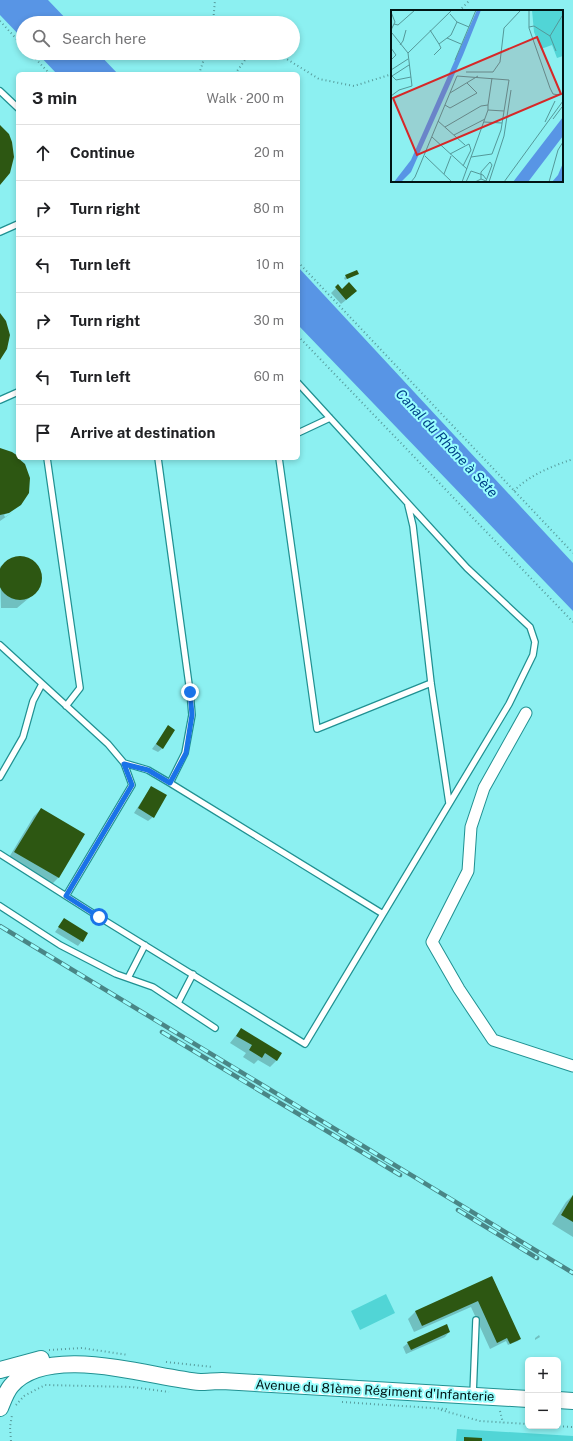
<!DOCTYPE html>
<html lang="en">
<head>
<meta charset="utf-8">
<style>
  body { margin:0; font-family:"Public Sans",sans-serif; background:#f2f2f2; color:#202124 }
  .controls { position:absolute; right:12px; bottom:12px; display:grid; overflow:hidden; border-radius:6px; box-shadow:0 2px 6px #0003 }
  .controls button { width:36px; height:36px; display:grid; place-items:center; padding:0; border:0; border-bottom:1px solid #e0e0e0; background:#fff; color:#202124; font:20px sans-serif }
  .stop { position:absolute; width:12px; height:12px; margin:-9px; border:3px solid #1a73e8; border-radius:50%; background:#fff }
  .stop.end { background:#1a73e8; border-color:#fff; box-shadow:0 1px 4px #0008 }
  .list { margin:0; padding:0; list-style:none }
  h2 { display:flex; justify-content:space-between; align-items:center; height:52px; margin:0; padding:0 16px; font-size:17px }
  h2 small { font-size:13px; font-weight:400; color:#757577 }
  .list li { display:grid; grid-template-columns:26px 1fr auto; gap:12px; align-items:center; box-sizing:border-box; height:56px; padding:0 16px; border-top:1px solid #e0e0e0 }
  .list b { display:block; font-size:15px; white-space:nowrap }
  .list em { font-size:13px; font-style:normal; color:#757577 }
  .icon { flex:none; width:22px; height:22px; fill:none; stroke:currentColor; stroke-width:2; stroke-linecap:round; stroke-linejoin:round }
  .map { position:relative; flex:none; width:573px; height:1441px; overflow:hidden }
  .search { position:absolute; background:#fff; box-shadow:0 2px 6px #0003; left:16px; top:16px; width:284px; height:44px; display:flex; align-items:center; gap:10px; box-sizing:border-box; padding:0 14px; border-radius:22px; color:#757577; font-size:15px }
  .panel { position:absolute; background:#fff; box-shadow:0 2px 6px #0003; left:16px; top:72px; width:284px; height:388px; border-radius:6px }
  .map>svg:first-child { display:block }
  .green { fill:#51d5d6 }
  .water { fill:#5895e5 }
  .shadow { fill:#0003 }
  .building { fill:#2d5712 }
  .lines { fill:none; stroke-linecap:round; stroke-linejoin:round }
  .lane-casing { stroke:#209192; stroke-width:8 }
  .street-casing { stroke:#209192; stroke-width:13 }
  .secondary-casing { stroke:#209192; stroke-width:18 }
  .path { stroke:#579c9d; stroke-width:2; stroke-dasharray:1 3; stroke-linecap:butt }
  .lane { stroke:#fff; stroke-width:5.5 }
  .street { stroke:#fff; stroke-width:11 }
  .secondary { stroke:#fff; stroke-width:16 }
  .rail-casing { stroke:#498686; stroke-width:4.5 }
  .rail { stroke:#99fefe; stroke-width:3; stroke-dasharray:9; stroke-linecap:butt }
  .route { stroke:#1a73e8; stroke-width:5 }
  .labels { text-anchor:middle; stroke-width:4; stroke-linejoin:round; paint-order:stroke }
  .street-label { font-size:13px; fill:#011515; stroke:#99fefe }
  .water-label { font-size:14px; font-style:italic; fill:#004289; stroke:#99fefe }
  .inset-road { fill:none; stroke:#549899; stroke-width:1 }
  .view { fill:#d62828; fill-opacity:0.15; stroke:#d62828; stroke-width:2 }
  .inset-edge { fill:none; stroke:#011515; stroke-width:2 }
</style>
</head>
<body>
<div class="map">
<svg width="573" height="1441" viewBox="0 0 573 1441">
  <rect width="100%" height="100%" fill="#8cf0f1"/>
  <path class="green" d="M 386,1294 L 395,1313 L 360,1330 L 351,1311 Z
    M 457,1429 L 573,1436 L 573,1441 L 456,1441 Z"/>
  <path class="water" d="M 0,0 L 48,0 L 70,23 L 23,23 L 23,39 L 0,15 Z
    M 37,53 L 98,53 L 118,74 L 57,74 Z
    M 298,267 L 573,563 L 573,611 L 298,325 Z"/>
  <path class="shadow" d="M 357,274 L 345,280 L 344,278 L 346,276 Z
    M 338,286 L 351,296 L 341,304 L 331,293 Z
    M 0,450 L 18,457 L 24,465 L 20,505 L 4,515 L 5,517 L 13,512 L 0,521 Z
    M 19,557 L 28,559 L 34,563 L 40,578 L 39,585 L 35,593 L 17,608 L 1,608 L 0,567 L 10,559 Z
    M 168,727 L 163,748 L 158,752 L 152,749 Z
    M 151,787 L 153,817 L 148,821 L 134,813 Z
    M 41,809 L 84,835 L 58,878 L 49,887 L 16,867 L 17,864 L 8,859 L 34,816 Z
    M 64,920 L 87,934 L 78,946 L 55,932 Z
    M 241,1029 L 277,1060 L 270,1067 L 258,1060 L 254,1064 L 243,1057 L 246,1053 L 230,1043 Z
    M 573,1195 L 573,1237 L 552,1224 L 566,1202 Z
    M 492,1277 L 520,1339 L 518,1341 L 508,1345 L 506,1341 L 490,1349 L 471,1307 L 414,1332 L 408,1319 L 415,1312 Z
    M 449,1332 L 445,1337 L 406,1354 L 403,1347 L 408,1343 Z
    M 539,1335 L 540,1337 L 535,1340 L 535,1338 Z"/>
  <path class="building" d="M 0,125 L 9,134 L 12,142 L 14,157 L 10,173 L 0,185 Z
    M 357,270 L 359,274 L 347,279 L 345,275 Z
    M 349,282 L 357,291 L 346,300 L 335,287 L 338,284 L 342,289 Z
    M 0,313 L 6,321 L 10,335 L 7,349 L 0,360 Z
    M 0,448 L 12,452 L 18,456 L 18,458 L 25,464 L 30,478 L 29,493 L 21,505 L 9,513 L 0,515 Z
    M-2 578a22 22 0 1 1 44 0a22 22 0 1 1-44 0Z
    M 168,725 L 175,730 L 163,749 L 156,744 Z
    M 151,786 L 167,795 L 154,818 L 138,808 Z
    M 41,808 L 85,834 L 59,878 L 14,852 Z
    M 64,918 L 88,933 L 83,942 L 58,927 Z
    M 241,1028 L 282,1053 L 277,1061 L 265,1053 L 262,1058 L 249,1050 L 252,1045 L 236,1036 Z
    M 573,1195 L 573,1222 L 561,1215 Z
    M 492,1276 L 521,1339 L 510,1344 L 507,1338 L 497,1343 L 478,1301 L 422,1326 L 415,1311 Z
    M 447,1324 L 450,1332 L 411,1350 L 407,1342 Z
    M 464,1437 L 482,1438 L 482,1441 L 464,1441 Z"/>
  <g class="lines">
    <defs>
      <path id="lane" d="M 0,91 L 18,108
        M 0,232 L 18,224
        M 0,400 L 18,392
        M 298,433 L 330,418
        M 47,458 L 80,688 L 66,706
        M 279,458 L 317,729 L 431,683
        M 408,505 L 413,526 L 431,683 L 449,803
        M 0,645 L 108,744 L 124,763 L 132,785 L 66,896
        M 124,763 L 148,770 L 170,783 L 185,753 L 192,715 L 190,692 L 158,458
        M 0,777 L 23,737 L 33,701 L 42,684
        M 170,783 L 383,914
        M 0,854 L 99,917 L 305,1044 L 509,704 L 533,655 L 535,642 L 530,627 L 467,568 L 298,383
        M 0,906 L 60,945 L 116,974 L 153,987 L 215,1028
        M 128,978 L 145,945
        M 178,1003 L 193,974
        M 473,1395 L 476,1320"/>
      <path id="street" d="M 526,713 L 484,788 L 471,827 L 468,871 L 432,942 L 459,989 L 493,1040 L 573,1066"/>
      <path id="secondary" d="M 0,1370 L 41,1359
        M 558,1400 L 573,1401
        M 0,1408 C 3,1401 6,1392 11,1386 C 48,1342 152,1378 200,1382 C 207,1382 215,1381 222,1381 L 528,1399"/>
    </defs>
    <use href="#lane" class="lane-casing"/>
    <use href="#street" class="street-casing"/>
    <use href="#secondary" class="secondary-casing"/>
    <path class="path" d="M 459,11 L 470,0
      M 0,21 L 23,46
      M 213,23 L 215,0
      M 30,53 L 50,74
      M 277,53 L 319,79 L 354,86 L 389,75 L 392,72
      M 199,74 L 206,53
      M 235,74 L 250,53
      M 298,262 L 573,553
      M 298,336 L 573,622
      M 514,491 C 529,475 553,466 573,459
      M 49,1350 L 82,1348 L 128,1355
      M 166,1362 L 213,1367
      M 342,1402 L 447,1409
      M 16,1405 L 24,1396 L 45,1385 L 132,1387 L 169,1392
      M 441,1410 L 480,1421 L 528,1424
      M 500,1411 L 503,1423
      M 555,1426 L 573,1427
      M 11,1441 L 10,1427 L 12,1415"/>
    <use href="#lane" class="lane"/>
    <use href="#street" class="street"/>
    <use href="#secondary" class="secondary"/>
    <defs>
      <path id="rail" d="M 0,926 L 573,1273
        M 162,1032 L 400,1175
        M 458,1210 L 537,1258"/>
    </defs>
    <use href="#rail" class="rail-casing"/>
    <use href="#rail" class="rail"/>
  </g>
  <g class="lines">
    <path class="route" d="M 99,917 L 66,896 L 132,785 L 124,764 L 148,770 L 170,783 L 186,753 L 192,715 L 190,692"/>
  </g>
  <g class="labels">
    <g class="street-label">
      <text transform="translate(375 1390) rotate(3)" y="5">Avenue du 81ème Régiment d'Infanterie</text>
    </g>
    <g class="water-label">
      <text transform="translate(447 443) rotate(47)" y="5">Canal du Rhône à Sète</text>
    </g>
  </g>
  <g transform="translate(391 10)">
    <rect width="172" height="172" fill="#8cf0f1"/>
    <path d="M 141,0 L 172,0 L 172,46 L 166,48 L 161,35 L 150,39 L 143,22 Z" fill="#51d5d6"/>
    <path d="M 86,0 L 90,0 L 72,45 L 20,162 L 10,172 L 3,172 L 20,150 ZM 172,107 L 172,126 L 137,172 L 122,172 ZM 172,153 L 172,172 L 161,172 L 167,165 Z" fill="#5895e5"/>
    <path class="inset-road" d="M 138,0 L 138,18 L 159,78 L 162,84 L 168,85M 0,2 L 4,12 L 0,20M 59,4 L 66,12 L 78,17M 3,14 L 7,15 L 24,0M 138,17 L 143,16 L 159,26 L 165,41M 39,20 L 48,34 L 60,25 L 66,12M 1,23 L 17,43M 159,26 L 171,6M 56,28 L 70,34M 9,35 L 12,31 L 15,20M 0,38 L 5,45 L 0,50M 17,43 L 61,0M 43,45 L 50,38 L 48,34M 64,50 L 85,0M 0,60 L 17,49M 75,62 L 102,62 L 109,52 L 113,18 L 129,1M 0,65 L 5,70 L 20,67M 1,66 L 18,55M 59,83 L 87,66M 0,86 L 8,80 L 21,76 L 17,43M 54,95 L 59,98 L 86,83 L 76,73M 97,95 L 101,68M 162,109 L 171,97M 47,111 L 74,135M 93,112 L 111,113M 154,112 L 164,91M 54,117 L 90,96 L 97,95 L 97,100M 63,125 L 94,109M 41,127 L 76,159M 59,144 L 78,134 L 80,140 L 72,156M 34,146 L 61,172M 53,164 L 60,146M 90,169 L 90,162 L 99,152 L 101,155 L 95,171M 20,172 L 24,167 L 66,66 L 118,70 L 110,120 L 101,144 L 80,147M 71,172 L 97,100 L 113,101M 75,172 L 80,161 L 92,165 L 95,169M 84,172 L 90,169 L 95,171M 98,172 L 113,126 L 120,80M 113,172 L 172,91M 158,172 L 167,140 L 172,132"/>
    <path class="view" d="M 146,27 L 170,84 L 26,145 L 2,88 Z"/>
    <rect width="172" height="172" class="inset-edge"/>
  </g>
</svg>
<div class="controls">
<button>+</button>
<button>−</button>
</div>
<div class="stop" style="left:99px;top:917px"></div>
<div class="stop end" style="left:190px;top:692px"></div>
<div class="search"><svg class="icon" aria-label="search" viewBox="0 0 24 24"><circle cx="10" cy="10" r="6"/><path d="M15 15l6 6"/></svg>Search here</div>
<section class="panel">
<h2>3 min<small>Walk · 200 m</small></h2>
<ul class="list">
<li><svg class="icon" aria-label="ahead" viewBox="0 0 24 24"><path d="M12 20V5M6 11l6-6 6 6"/></svg><div><b>Continue</b></div><em>20 m</em></li>
<li><svg class="icon" aria-label="right" viewBox="0 0 24 24"><path d="M7 20v-9h11M14 6l5 5-5 5"/></svg><div><b>Turn right</b></div><em>80 m</em></li>
<li><svg class="icon" aria-label="left" viewBox="0 0 24 24"><path d="M17 20v-9H6M10 6l-5 5 5 5"/></svg><div><b>Turn left</b></div><em>10 m</em></li>
<li><svg class="icon" aria-label="right" viewBox="0 0 24 24"><path d="M7 20v-9h11M14 6l5 5-5 5"/></svg><div><b>Turn right</b></div><em>30 m</em></li>
<li><svg class="icon" aria-label="left" viewBox="0 0 24 24"><path d="M17 20v-9H6M10 6l-5 5 5 5"/></svg><div><b>Turn left</b></div><em>60 m</em></li>
<li><svg class="icon" aria-label="arrive" viewBox="0 0 24 24"><path d="M6 21V4h12l-3 4 3 4H6"/></svg><div><b>Arrive at destination</b></div></li>
</ul>
</section>
</div>
</body>
</html>
